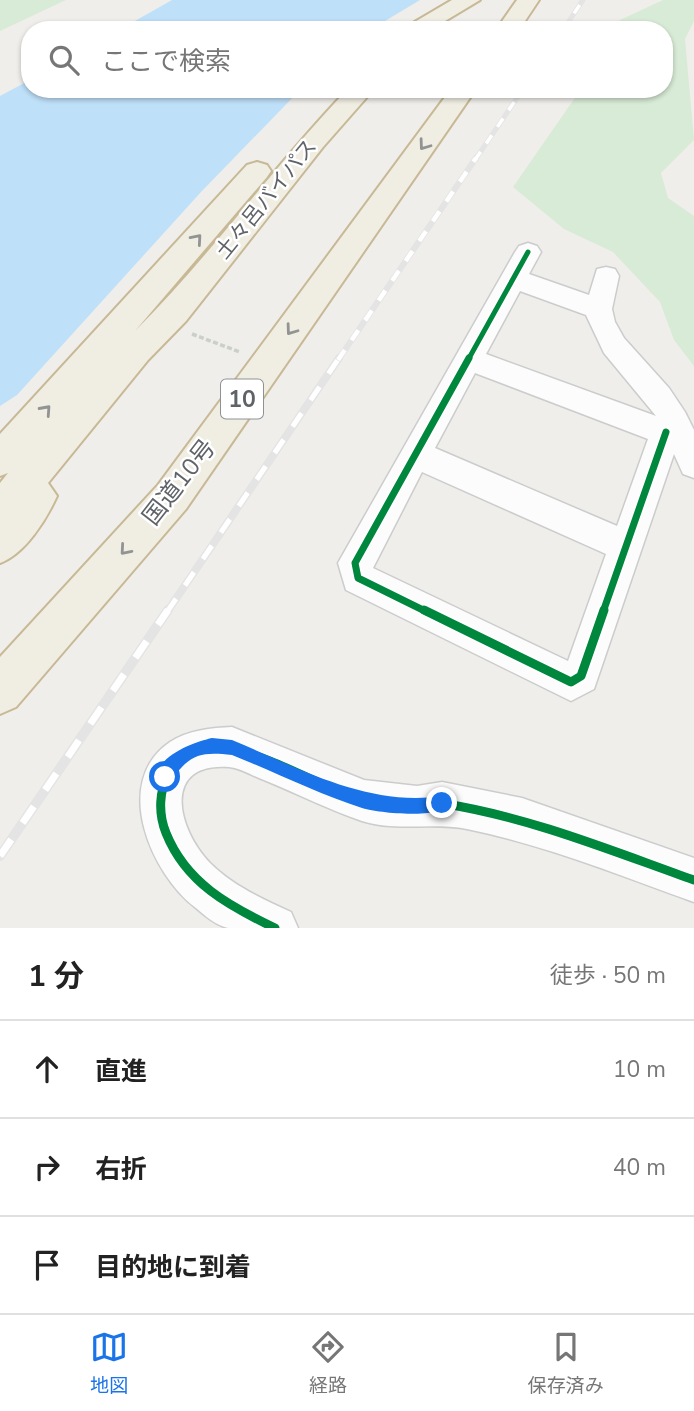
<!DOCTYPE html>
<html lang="ja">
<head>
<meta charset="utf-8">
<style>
  body { margin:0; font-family:"Nunito Sans","Noto Sans JP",sans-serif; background:#f6f6f6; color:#222 }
  .stop { position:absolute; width:21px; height:21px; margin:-16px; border:5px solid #1a73e8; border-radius:50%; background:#fff }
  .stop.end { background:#1a73e8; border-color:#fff; box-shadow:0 2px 7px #0008 }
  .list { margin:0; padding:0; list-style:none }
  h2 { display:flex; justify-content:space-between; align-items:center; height:91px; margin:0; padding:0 28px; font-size:30px }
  h2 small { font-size:23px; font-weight:400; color:#767676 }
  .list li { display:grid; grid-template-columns:46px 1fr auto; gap:21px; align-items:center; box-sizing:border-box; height:98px; padding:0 28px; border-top:2px solid #e0e0e0 }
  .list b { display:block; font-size:26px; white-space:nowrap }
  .list em { font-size:23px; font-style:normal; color:#767676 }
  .icon { flex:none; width:38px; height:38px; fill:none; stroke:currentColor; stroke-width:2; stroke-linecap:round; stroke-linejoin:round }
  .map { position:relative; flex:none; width:694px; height:928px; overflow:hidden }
  .search { position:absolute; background:#fff; box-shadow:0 2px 5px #0004; left:21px; right:21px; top:21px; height:77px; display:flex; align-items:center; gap:18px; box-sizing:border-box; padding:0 24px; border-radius:28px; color:#767676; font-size:26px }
  .sheet { height:385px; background:#fff }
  nav { display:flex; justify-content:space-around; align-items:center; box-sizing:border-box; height:98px; border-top:2px solid #e0e0e0; background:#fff; font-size:19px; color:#767676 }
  nav a { display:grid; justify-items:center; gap:4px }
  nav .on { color:#1a73e8 }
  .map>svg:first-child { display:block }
  .green { fill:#d8ebd6 }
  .water { fill:#bfe0f9 }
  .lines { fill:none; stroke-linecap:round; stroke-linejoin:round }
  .street-casing { stroke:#cbcccc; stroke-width:3 }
  .highway-casing { stroke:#c8b996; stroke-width:4 }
  .path { stroke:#cacfcc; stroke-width:3.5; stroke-dasharray:5 2.5; stroke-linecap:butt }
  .street { fill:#fdfcfc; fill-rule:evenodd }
  .highway { fill:#f0ede3; fill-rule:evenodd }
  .rail-far3-casing { stroke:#e4e4e4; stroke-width:5 }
  .rail-far2-casing { stroke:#e4e4e4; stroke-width:6 }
  .rail-far1-casing { stroke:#e4e4e4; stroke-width:8 }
  .rail-casing { stroke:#e4e4e4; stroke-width:10 }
  .rail-far3 { stroke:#fff; stroke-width:3.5; stroke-dasharray:10; stroke-linecap:butt }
  .rail-far2 { stroke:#fff; stroke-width:4.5; stroke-dasharray:12; stroke-linecap:butt }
  .rail-far1 { stroke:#fff; stroke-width:5; stroke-dasharray:16; stroke-linecap:butt }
  .rail { stroke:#fff; stroke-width:7; stroke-dasharray:20; stroke-linecap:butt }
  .cycleway-far2-casing { stroke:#fff; stroke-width:9 }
  .cycleway-far1-casing { stroke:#fff; stroke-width:11 }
  .cycleway-casing { stroke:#fff; stroke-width:13 }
  .cycleway-far2 { stroke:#00873e; stroke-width:5 }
  .cycleway-far1 { stroke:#00873e; stroke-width:7 }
  .cycleway { stroke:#00873e; stroke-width:9 }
  .oneway { stroke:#929393 }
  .route { fill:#1a73e8 }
  .labels { text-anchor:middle; stroke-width:5; stroke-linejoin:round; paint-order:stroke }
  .far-street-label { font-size:21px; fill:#5f6368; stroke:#fff }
  .shield { fill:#fff; stroke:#8f9295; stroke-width:2 }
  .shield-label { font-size:23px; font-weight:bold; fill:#5f6368 }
  .street-label { font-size:24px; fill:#5f6368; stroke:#fff }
</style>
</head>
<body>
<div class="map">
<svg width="694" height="928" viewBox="0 0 694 928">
  <rect width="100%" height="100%" fill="#efeeea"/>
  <path class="green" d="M 0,0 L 66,0 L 0,31 Z
    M 663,0 L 694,0 L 694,21 L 685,39 L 694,140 L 661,173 L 668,198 L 694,216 L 694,366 L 674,340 L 660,302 L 613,252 L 564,229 L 513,187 L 581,89 L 664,89 L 664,30 L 615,30 L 620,20 Z"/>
  <path class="water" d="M 172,0 L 420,0 L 370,30 L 119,30 Z
    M 30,80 L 30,89 L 301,89 L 201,192 L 17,395 L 0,406 L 0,96 Z"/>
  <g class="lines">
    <defs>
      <path id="street" d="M 528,243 L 537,246 L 541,252 L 529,274 L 589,295 L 597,269 L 606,267 L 615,269 L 619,276 L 612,309 L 615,322 L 624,338 L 669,388 L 685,412 L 694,430 L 694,478 L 683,474 L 674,454 L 594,689 L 571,701 L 346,590 L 338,563 L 515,252 L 519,246 ZM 520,291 L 586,315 L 604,353 L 656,416 L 486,354 ZM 475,373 L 648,439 L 617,526 L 435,448 ZM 422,472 L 606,554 L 568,661 L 373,568 Z
        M 232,727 L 364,780 L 417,786 L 442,782 L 522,798 L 694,858 L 694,902 C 619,875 545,845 467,829 C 432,822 396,832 362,821 C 329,810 296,793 264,780 C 253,776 240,768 229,767 C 161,762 177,829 210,863 C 232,885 262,899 291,912 L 298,928 C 276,928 249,928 228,928 C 217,926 204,915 196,908 C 151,874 111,782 170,742 C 188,730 211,728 232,727 Z"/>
      <path id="highway" d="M 452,0 L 480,0 L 430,30 L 401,30 Z
        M 517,0 L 539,0 L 519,30 L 496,30 Z
        M 348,89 L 374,89 L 323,147 L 186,321 L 148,360 L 48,483 L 57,496 C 46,520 25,554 0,563 L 0,483 L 8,473 L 0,476 L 0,434 L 247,165 L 257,162 L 267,165 L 271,171 L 267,177 L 135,331 C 211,255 273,167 348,89 Z
        M 451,89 L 476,89 L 186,509 L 16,707 L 0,714 L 0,657 L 158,485 Z"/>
    </defs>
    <use href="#street" class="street-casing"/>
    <use href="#highway" class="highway-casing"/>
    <path class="path" d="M 192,334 L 240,352"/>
    <use href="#street" class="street"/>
    <use href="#highway" class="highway"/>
    <defs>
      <path id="rail-far3" d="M 563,30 L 583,0
        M 475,160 L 523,89"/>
      <path id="rail-far2" d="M 338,360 L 476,158"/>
      <path id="rail-far1" d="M 167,612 L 339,358"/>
      <path id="rail" d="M 0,856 L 168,610"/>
    </defs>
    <use href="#rail-far3" class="rail-far3-casing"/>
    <use href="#rail-far2" class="rail-far2-casing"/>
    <use href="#rail-far1" class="rail-far1-casing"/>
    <use href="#rail" class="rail-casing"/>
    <use href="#rail-far3" class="rail-far3"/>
    <use href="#rail-far2" class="rail-far2"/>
    <use href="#rail-far1" class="rail-far1"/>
    <use href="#rail" class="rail"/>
    <defs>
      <path id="cycleway-far2" d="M 468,360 L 528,252"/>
      <path id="cycleway-far1" d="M 427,612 L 358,578 L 355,563 L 469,358
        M 603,612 L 666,432"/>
      <path id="cycleway" d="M 424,610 L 571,682 L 581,676 L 604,610
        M 275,928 C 229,906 186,883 166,833 C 158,813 159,791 169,772 C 204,705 319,793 367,801 C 382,804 399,806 415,807 C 425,807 436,802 446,804 C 532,818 612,851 694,880"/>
    </defs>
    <use href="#cycleway-far2" class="cycleway-far2-casing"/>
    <use href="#cycleway-far1" class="cycleway-far1-casing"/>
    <use href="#cycleway" class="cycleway-casing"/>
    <use href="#cycleway-far2" class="cycleway-far2"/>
    <use href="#cycleway-far1" class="cycleway-far1"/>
    <use href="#cycleway" class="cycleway"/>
  </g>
  <defs><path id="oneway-chevron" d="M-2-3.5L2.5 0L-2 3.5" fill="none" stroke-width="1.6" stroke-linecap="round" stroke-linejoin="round" transform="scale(1.75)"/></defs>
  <g class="oneway">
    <use href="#oneway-chevron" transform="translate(424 145) rotate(126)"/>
    <use href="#oneway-chevron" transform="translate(197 239) rotate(-49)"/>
    <use href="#oneway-chevron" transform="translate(291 330) rotate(126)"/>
    <use href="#oneway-chevron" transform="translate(46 410) rotate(-48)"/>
    <use href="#oneway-chevron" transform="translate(125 550) rotate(131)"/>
  </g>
  <path class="route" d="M 212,738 L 232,740 C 299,768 367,807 442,796 L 450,803 C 442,820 378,813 362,808 C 318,794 275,772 232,755 C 199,751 189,755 170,782 L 159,782 C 150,758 194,742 212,738 Z"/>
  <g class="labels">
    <g class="far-street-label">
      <text transform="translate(266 199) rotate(-51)" y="7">土々呂バイパス</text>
    </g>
    <rect class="shield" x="221" y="379.5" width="42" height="39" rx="5"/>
    <g class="shield-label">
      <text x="242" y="407">10</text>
    </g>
    <g class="street-label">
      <text transform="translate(179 482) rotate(-52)" y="8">国道10号</text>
    </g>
  </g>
</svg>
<div class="stop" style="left:165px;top:777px"></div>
<div class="stop end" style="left:442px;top:803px"></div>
<div class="search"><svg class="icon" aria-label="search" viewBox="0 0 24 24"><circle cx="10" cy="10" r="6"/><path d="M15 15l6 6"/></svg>ここで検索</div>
</div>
<section class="sheet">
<h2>1 分<small>徒歩 · 50 m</small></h2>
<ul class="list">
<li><svg class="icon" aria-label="ahead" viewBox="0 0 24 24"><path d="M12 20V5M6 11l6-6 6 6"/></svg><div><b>直進</b></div><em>10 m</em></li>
<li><svg class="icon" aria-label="right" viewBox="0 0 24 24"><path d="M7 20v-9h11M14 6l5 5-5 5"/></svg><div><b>右折</b></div><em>40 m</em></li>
<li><svg class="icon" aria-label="arrive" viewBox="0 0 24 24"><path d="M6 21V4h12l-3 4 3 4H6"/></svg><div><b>目的地に到着</b></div></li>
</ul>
</section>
<nav>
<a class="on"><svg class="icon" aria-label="map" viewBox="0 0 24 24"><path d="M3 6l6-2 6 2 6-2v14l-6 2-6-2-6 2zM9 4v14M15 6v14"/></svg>地図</a>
<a><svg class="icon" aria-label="directions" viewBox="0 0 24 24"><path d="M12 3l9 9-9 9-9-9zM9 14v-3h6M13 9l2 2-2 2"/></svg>経路</a>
<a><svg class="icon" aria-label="saved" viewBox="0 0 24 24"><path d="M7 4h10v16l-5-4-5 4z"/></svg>保存済み</a>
</nav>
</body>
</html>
